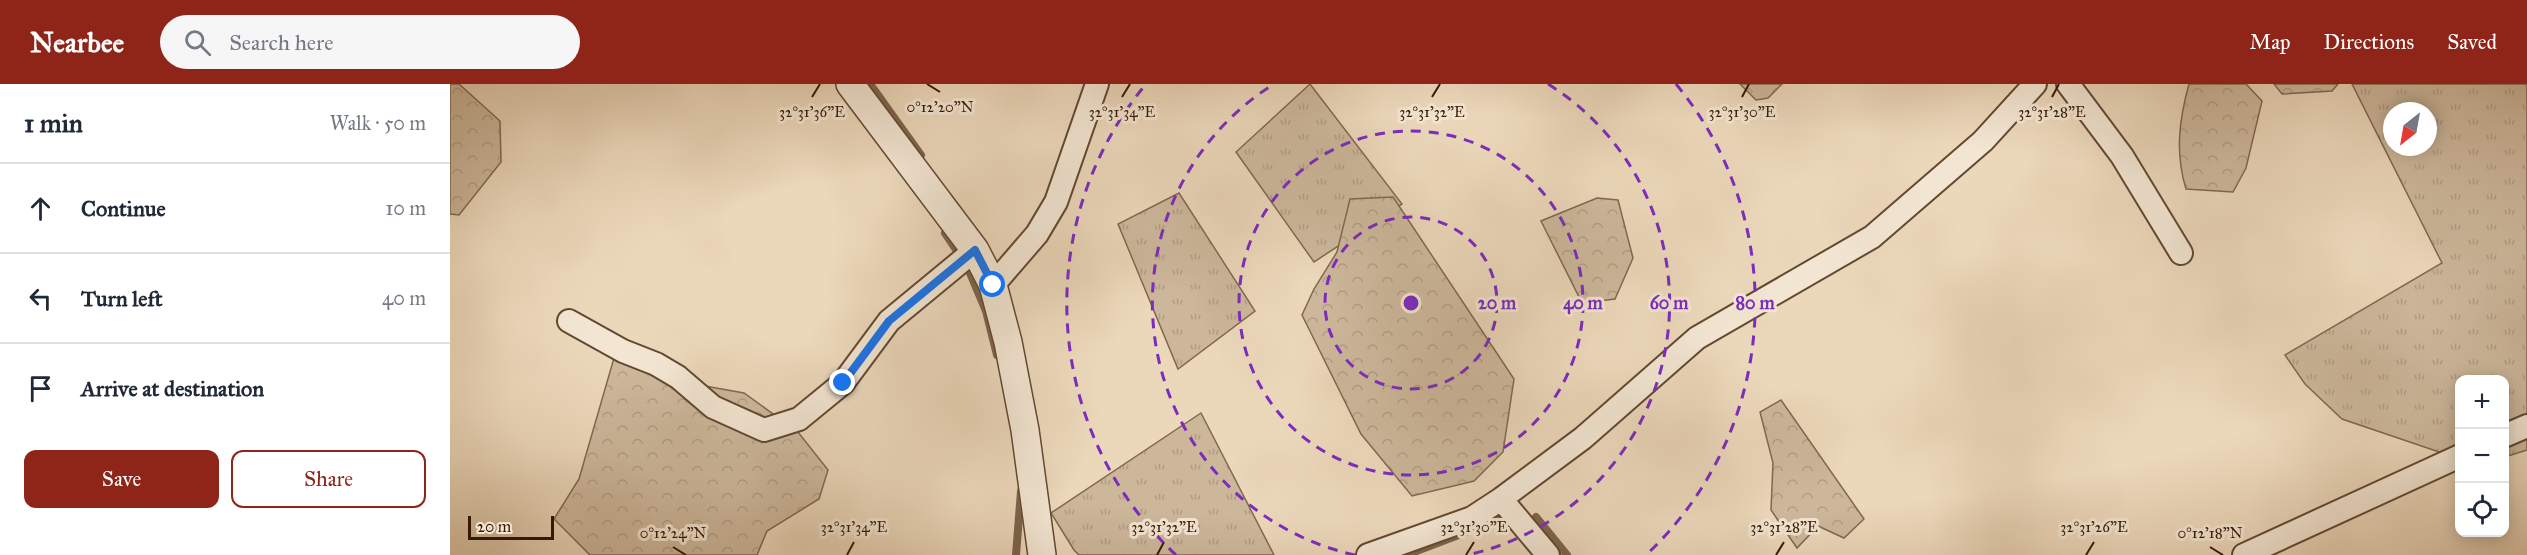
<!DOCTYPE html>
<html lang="en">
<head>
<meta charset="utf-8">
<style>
  body { margin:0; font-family:"IM FELL Great Primer",serif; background:#f6f6f7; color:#1f2937 }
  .controls { position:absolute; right:18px; bottom:18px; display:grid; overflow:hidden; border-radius:12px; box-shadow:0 3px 15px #0003 }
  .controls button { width:54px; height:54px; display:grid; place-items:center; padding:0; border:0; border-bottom:2px solid #e0e1e3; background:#fff; color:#1f2937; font:30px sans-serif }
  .compass { position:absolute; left:1933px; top:18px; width:54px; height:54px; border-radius:50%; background:#fff; box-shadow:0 3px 15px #0003; rotate:211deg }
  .scale { position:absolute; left:18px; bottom:15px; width:86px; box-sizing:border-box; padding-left:6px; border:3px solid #361803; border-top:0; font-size:16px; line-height:21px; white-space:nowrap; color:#361803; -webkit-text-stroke:4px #f2e5d2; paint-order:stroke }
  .stop { position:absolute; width:18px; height:18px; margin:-14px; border:4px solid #1a73e8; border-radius:50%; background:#fff }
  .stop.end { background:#1a73e8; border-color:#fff; box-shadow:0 2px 6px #0008 }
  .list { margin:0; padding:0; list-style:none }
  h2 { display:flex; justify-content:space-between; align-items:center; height:78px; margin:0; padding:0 24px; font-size:26px }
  h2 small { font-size:20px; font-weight:400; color:#747a83 }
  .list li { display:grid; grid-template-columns:39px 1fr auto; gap:18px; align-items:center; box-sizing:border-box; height:90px; padding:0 24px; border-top:2px solid #e0e1e3 }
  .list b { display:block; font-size:22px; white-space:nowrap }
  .list em { font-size:20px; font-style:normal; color:#747a83 }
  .actions { display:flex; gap:12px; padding:18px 24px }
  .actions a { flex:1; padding:14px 0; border:2px solid #8f2418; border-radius:12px; text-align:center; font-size:21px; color:#8f2418 }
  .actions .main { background:#8f2418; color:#fff }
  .icon { flex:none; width:33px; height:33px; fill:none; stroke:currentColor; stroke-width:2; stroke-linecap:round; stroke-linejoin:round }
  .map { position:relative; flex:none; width:2077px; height:471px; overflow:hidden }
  header { display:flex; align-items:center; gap:36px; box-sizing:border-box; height:84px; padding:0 30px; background:#8f2418; color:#fff }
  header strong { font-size:28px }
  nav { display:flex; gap:33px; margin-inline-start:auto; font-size:21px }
  .search { width:420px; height:54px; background:#f6f6f7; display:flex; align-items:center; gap:15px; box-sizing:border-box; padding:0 21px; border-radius:33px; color:#747a83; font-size:22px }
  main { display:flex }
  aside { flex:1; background:#fff }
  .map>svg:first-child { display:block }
  .grass { fill:url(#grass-tufts); stroke:#81684f; stroke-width:1.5; fill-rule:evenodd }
  .forest { fill:url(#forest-crowns); stroke:#81684f; stroke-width:1.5 }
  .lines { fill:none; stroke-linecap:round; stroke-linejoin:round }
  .stream { stroke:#7d644c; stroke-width:8 }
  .minor-casing { stroke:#634831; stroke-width:26 }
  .tertiary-casing { stroke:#634831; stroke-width:30 }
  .minor { stroke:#f2e5d2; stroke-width:22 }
  .tertiary { stroke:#f2e5d2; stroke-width:27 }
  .route { stroke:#1a73e8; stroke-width:8 }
  .ticks { fill:none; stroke:#361803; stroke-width:2 }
  .ring { fill:none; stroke:#7b2cbf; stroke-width:3; stroke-dasharray:10 8 }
  .ticks-label { font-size:15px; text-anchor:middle; fill:#361803; stroke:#f2e5d2; stroke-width:6; stroke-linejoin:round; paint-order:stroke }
  .centre { fill:#7b2cbf; stroke:#f2e5d2; stroke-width:3 }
  .ring-label { font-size:18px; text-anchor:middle; font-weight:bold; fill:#7b2cbf; stroke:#f2e5d2; stroke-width:6; stroke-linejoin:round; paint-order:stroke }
</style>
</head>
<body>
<header>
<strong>Nearbee</strong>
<div class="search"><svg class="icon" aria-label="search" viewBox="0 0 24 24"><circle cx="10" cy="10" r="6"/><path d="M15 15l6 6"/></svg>Search here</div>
<nav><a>Map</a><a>Directions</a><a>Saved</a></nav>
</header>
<main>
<aside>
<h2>1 min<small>Walk · 50 m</small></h2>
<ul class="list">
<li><svg class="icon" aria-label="ahead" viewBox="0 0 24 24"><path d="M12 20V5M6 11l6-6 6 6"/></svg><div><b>Continue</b></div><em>10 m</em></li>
<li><svg class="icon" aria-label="left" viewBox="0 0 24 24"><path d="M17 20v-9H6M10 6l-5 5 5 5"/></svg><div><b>Turn left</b></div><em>40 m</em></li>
<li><svg class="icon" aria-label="arrive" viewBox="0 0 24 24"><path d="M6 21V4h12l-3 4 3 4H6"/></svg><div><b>Arrive at destination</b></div></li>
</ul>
<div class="actions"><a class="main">Save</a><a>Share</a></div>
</aside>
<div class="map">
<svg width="2077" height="471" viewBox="0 0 2077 471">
  <defs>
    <pattern id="grass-tufts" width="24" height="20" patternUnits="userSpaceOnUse" patternTransform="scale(1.5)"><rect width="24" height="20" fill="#ccb79b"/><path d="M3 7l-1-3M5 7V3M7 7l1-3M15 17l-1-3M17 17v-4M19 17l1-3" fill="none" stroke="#b09d84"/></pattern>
    <pattern id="forest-crowns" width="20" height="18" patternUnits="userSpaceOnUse" patternTransform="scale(1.5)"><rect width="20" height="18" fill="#ccb79b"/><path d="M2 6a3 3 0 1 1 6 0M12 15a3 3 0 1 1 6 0" fill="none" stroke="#b09d84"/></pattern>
  </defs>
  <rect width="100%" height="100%" fill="#ebd7ba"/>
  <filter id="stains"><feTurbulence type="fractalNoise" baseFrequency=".00333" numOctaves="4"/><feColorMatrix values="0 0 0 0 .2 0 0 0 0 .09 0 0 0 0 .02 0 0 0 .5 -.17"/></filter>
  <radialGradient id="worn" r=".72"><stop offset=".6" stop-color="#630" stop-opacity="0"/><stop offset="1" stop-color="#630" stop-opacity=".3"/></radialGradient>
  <path class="grass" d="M 860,0 L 952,120 L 864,178 L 786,68 Z
    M 1902,0 L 2077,0 L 2077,366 L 2055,373 L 2054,296 L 2010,296 L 2009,372 L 1995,370 L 1892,335 L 1855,300 L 1835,271 L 1992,179 ZM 1942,27 L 1978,27 L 1978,63 L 1942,63 Z
    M 729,109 L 805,227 L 728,285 L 668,140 Z
    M 751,329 L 824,471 L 629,471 L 624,466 L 601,429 Z"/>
  <path class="forest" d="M 0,0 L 9,0 L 50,37 L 51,78 L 9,131 L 0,130 Z
    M 1290,0 L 1332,0 L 1318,14 L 1306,16 Z
    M 1739,0 L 1796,0 L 1812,17 L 1796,84 L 1783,108 L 1736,105 C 1725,69 1729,36 1739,0 Z
    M 1824,0 L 1888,0 L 1882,7 L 1832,10 Z
    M 943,113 L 1064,295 L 1053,368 L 1024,397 L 962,412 L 911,350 L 852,231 L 864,205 L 887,168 L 900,115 Z
    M 1147,114 L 1168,116 L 1183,174 L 1165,215 L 1132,219 L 1091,137 Z
    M 164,274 L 221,296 L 294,309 L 348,348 L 378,386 L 369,415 L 317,447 L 307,471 L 140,471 L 104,435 L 129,395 Z
    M 1331,316 L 1414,435 L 1394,454 L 1368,442 L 1347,464 L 1321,426 L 1323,379 L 1310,328 Z"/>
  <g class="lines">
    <path class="stream" d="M 420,0 L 471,71
      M 495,149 L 509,170
      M 520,189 L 536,227 L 547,271
      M 1086,433 L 1117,471
      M 1036,440 L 1047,436
      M 566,471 L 571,407
      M 956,471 L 1014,449"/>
    <defs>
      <path id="minor" d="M 1618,0 L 1672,72 L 1731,169
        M 543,201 L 587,150 L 606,118 L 647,0
        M 119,237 L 173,267 L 206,280 L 228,293 L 263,323 L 314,346 L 349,335 L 393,299 L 439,237 L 525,166
        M 2054,352 L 2077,342
        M 1051,415 L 1098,471
        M 918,471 L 1022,434 L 1051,415 L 1133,354 L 1247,254 L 1422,153 L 1533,57 L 1585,0
        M 1794,471 L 2010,372"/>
      <path id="tertiary" d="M 400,0 L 525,166 L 543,201 L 558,258 L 575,346 L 592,471"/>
    </defs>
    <use href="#minor" class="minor-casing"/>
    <use href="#tertiary" class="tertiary-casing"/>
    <use href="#minor" class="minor"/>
    <use href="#tertiary" class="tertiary"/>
  </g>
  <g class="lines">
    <path class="route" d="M 393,299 L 439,237 L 525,166 L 543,201"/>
  </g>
  <path class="ticks" d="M 477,0 L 490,8M 362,13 L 370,0M 672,13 L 680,0M 982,13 L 990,0M 1292,13 L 1299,0M 1602,13 L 1609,0M 223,463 L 236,471M 1760,463 L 1773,471M 397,471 L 404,458M 707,471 L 714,458M 1016,471 L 1024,458M 1326,471 L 1334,458M 1636,471 L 1644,458"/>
  <g class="ring">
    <circle cx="961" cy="219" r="86"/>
    <circle cx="961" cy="219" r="172"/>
    <path d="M905 471A258 258 0 0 1 824 0M1098 0A258 258 0 0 1 1017 471"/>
    <path d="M726 471A344 344 0 0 1 696 0M1226 0A344 344 0 0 1 1196 471"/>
  </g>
  <g class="ticks-label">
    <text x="490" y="28">0°12'20"N</text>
    <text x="362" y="33">32°31'36"E</text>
    <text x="672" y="33">32°31'34"E</text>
    <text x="982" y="33">32°31'32"E</text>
    <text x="1292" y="33">32°31'30"E</text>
    <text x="1602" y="33">32°31'28"E</text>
    <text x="404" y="448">32°31'34"E</text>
    <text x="714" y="448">32°31'32"E</text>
    <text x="1024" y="448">32°31'30"E</text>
    <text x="1334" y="448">32°31'28"E</text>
    <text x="1644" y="448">32°31'26"E</text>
    <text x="223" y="454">0°12'24"N</text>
    <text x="1760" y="454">0°12'18"N</text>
  </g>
  <circle cx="961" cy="219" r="9" class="centre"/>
  <g class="ring-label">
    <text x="1047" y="225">20 m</text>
    <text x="1133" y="225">40 m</text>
    <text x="1219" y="225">60 m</text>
    <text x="1305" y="225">80 m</text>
  </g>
  <rect width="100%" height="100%" filter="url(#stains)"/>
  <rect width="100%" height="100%" fill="url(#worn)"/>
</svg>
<div class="controls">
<button>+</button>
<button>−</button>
<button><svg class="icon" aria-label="locate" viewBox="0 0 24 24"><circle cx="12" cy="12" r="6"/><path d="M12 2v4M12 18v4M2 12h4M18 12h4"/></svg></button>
</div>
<svg class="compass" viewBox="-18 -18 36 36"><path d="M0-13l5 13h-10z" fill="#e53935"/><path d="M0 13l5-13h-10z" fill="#747a83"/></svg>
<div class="scale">20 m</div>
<div class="stop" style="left:543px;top:201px"></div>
<div class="stop end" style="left:393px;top:299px"></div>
</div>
</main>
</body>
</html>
